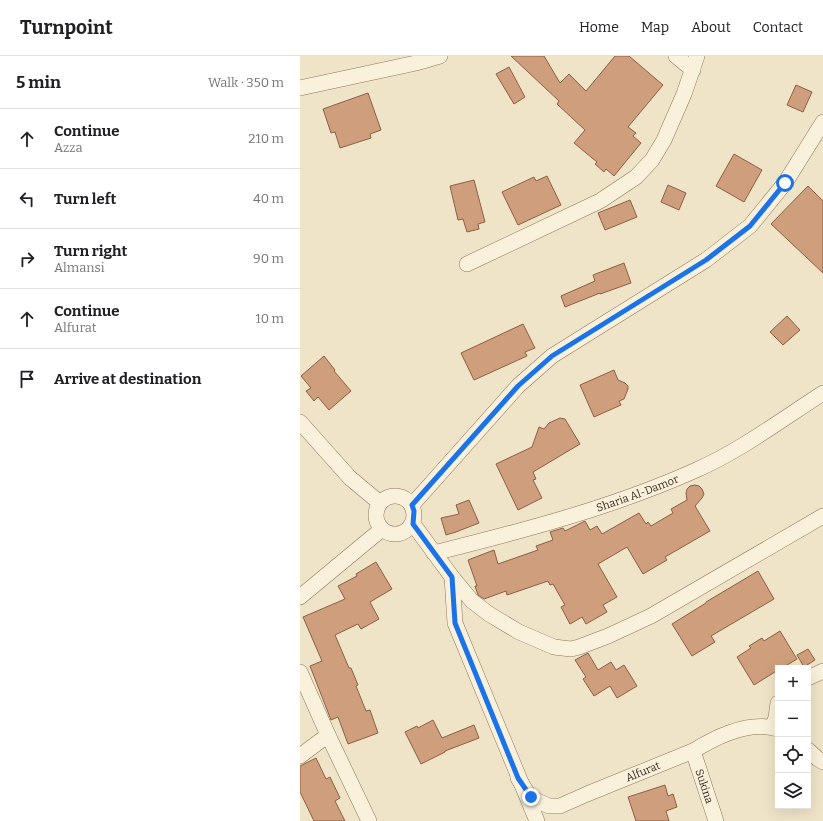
<!DOCTYPE html>
<html lang="en">
<head>
<meta charset="utf-8">
<style>
  body { margin:0; font-family:Bitter,serif; background:#f2f2f2; color:#202124 }
  .controls { position:absolute; right:12px; bottom:12px; display:grid; overflow:hidden; border-radius:0px; box-shadow:0 4px 16px #0002 }
  .controls button { width:36px; height:36px; display:grid; place-items:center; padding:0; border:0; border-bottom:1px solid #e0e0e0; background:#fff; color:#202124; font:20px sans-serif }
  .stop { position:absolute; width:12px; height:12px; margin:-9px; border:3px solid #1a73e8; border-radius:50%; background:#fff }
  .stop.end { background:#1a73e8; border-color:#fff; box-shadow:0 1px 4px #0008 }
  .list { margin:0; padding:0; list-style:none }
  h2 { display:flex; justify-content:space-between; align-items:center; height:52px; margin:0; padding:0 16px; font-size:17px }
  h2 small { font-size:13px; font-weight:400; color:#757577 }
  .list li { display:grid; grid-template-columns:26px 1fr auto; gap:12px; align-items:center; box-sizing:border-box; height:60px; padding:0 16px; border-top:1px solid #e0e0e0 }
  .list b { display:block; font-size:15px; white-space:nowrap }
  .list p { margin:0; font-size:13px; white-space:nowrap; color:#757577 }
  .list em { font-size:13px; font-style:normal; color:#757577 }
  .icon { flex:none; width:22px; height:22px; fill:none; stroke:currentColor; stroke-width:2; stroke-linecap:round; stroke-linejoin:round }
  .map { position:relative; flex:none; width:523px; height:765px; overflow:hidden }
  header { display:flex; align-items:center; gap:24px; box-sizing:border-box; height:56px; padding:0 20px; background:#fff; border-bottom:1px solid #e0e0e0 }
  header strong { font-size:19px }
  nav { display:flex; gap:22px; margin-inline-start:auto; font-size:14px }
  main { display:flex }
  aside { flex:1; background:#fff }
  .map>svg:first-child { display:block }
  .building { fill:#cf9f7d; stroke:#8d5f41 }
  .lines { fill:none; stroke-linecap:round; stroke-linejoin:round }
  .minor-casing { stroke:#8d765c; stroke-width:16 }
  .minor { stroke:#faf1dc; stroke-width:15 }
  .route { stroke:#1a73e8; stroke-width:5 }
  .labels { text-anchor:middle; stroke-width:3.5; stroke-linejoin:round; paint-order:stroke }
  .street-label { font-size:11px; fill:#3d2e20; stroke:#f7eed8 }
</style>
</head>
<body>
<header>
<strong>Turnpoint</strong>
<nav><a>Home</a><a>Map</a><a>About</a><a>Contact</a></nav>
</header>
<main>
<aside>
<h2>5 min<small>Walk · 350 m</small></h2>
<ul class="list">
<li><svg class="icon" aria-label="ahead" viewBox="0 0 24 24"><path d="M12 20V5M6 11l6-6 6 6"/></svg><div><b>Continue</b><p>Azza</p></div><em>210 m</em></li>
<li><svg class="icon" aria-label="left" viewBox="0 0 24 24"><path d="M17 20v-9H6M10 6l-5 5 5 5"/></svg><div><b>Turn left</b></div><em>40 m</em></li>
<li><svg class="icon" aria-label="right" viewBox="0 0 24 24"><path d="M7 20v-9h11M14 6l5 5-5 5"/></svg><div><b>Turn right</b><p>Almansi</p></div><em>90 m</em></li>
<li><svg class="icon" aria-label="ahead" viewBox="0 0 24 24"><path d="M12 20V5M6 11l6-6 6 6"/></svg><div><b>Continue</b><p>Alfurat</p></div><em>10 m</em></li>
<li><svg class="icon" aria-label="arrive" viewBox="0 0 24 24"><path d="M6 21V4h12l-3 4 3 4H6"/></svg><div><b>Arrive at destination</b></div></li>
</ul>
</aside>
<div class="map">
<svg width="523" height="765" viewBox="0 0 523 765">
  <rect width="100%" height="100%" fill="#f0e4c8"/>
  <path class="building" d="M 211,0 L 244,0 L 260,27 L 269,18 L 286,35 L 315,0 L 329,0 L 363,29 L 328,71 L 336,77 L 333,80 L 341,87 L 314,120 L 306,113 L 304,116 L 295,108 L 297,106 L 274,87 L 285,74 L 257,48 L 259,45 Z
    M 209,11 L 225,41 L 214,48 L 196,18 Z
    M 496,29 L 512,36 L 503,56 L 487,49 Z
    M 68,37 L 81,74 L 70,78 L 71,82 L 40,92 L 35,76 L 31,77 L 23,53 Z
    M 434,98 L 462,114 L 444,146 L 416,130 Z
    M 247,120 L 261,149 L 218,169 L 202,136 L 234,121 L 236,125 Z
    M 174,124 L 185,166 L 178,168 L 179,173 L 167,176 L 163,163 L 158,164 L 150,130 Z
    M 368,129 L 386,137 L 379,154 L 361,146 Z
    M 508,130 L 523,145 L 523,217 L 471,168 Z
    M 330,144 L 337,161 L 305,174 L 298,157 Z
    M 324,207 L 331,227 L 300,238 L 300,237 L 265,251 L 261,240 L 295,225 L 293,219 Z
    M 487,260 L 500,274 L 483,289 L 470,276 Z
    M 223,268 L 235,292 L 225,296 L 227,300 L 174,324 L 161,297 Z
    M 24,300 L 35,314 L 34,315 L 51,335 L 29,354 L 18,341 L 14,345 L 6,335 L 11,332 L 1,320 Z
    M 314,314 L 318,324 L 325,327 L 328,330 L 328,333 L 324,343 L 319,345 L 321,349 L 294,361 L 280,329 Z
    M 260,362 L 265,363 L 280,388 L 233,416 L 236,423 L 233,424 L 242,442 L 218,454 L 196,408 L 232,391 L 239,371 L 244,373 L 249,367 Z
    M 395,429 L 399,430 L 402,433 L 404,438 L 402,442 L 395,450 L 410,475 L 365,501 L 367,504 L 343,518 L 327,491 L 298,508 L 317,541 L 303,549 L 307,556 L 286,568 L 282,561 L 270,568 L 261,551 L 265,549 L 253,528 L 250,529 L 248,525 L 207,539 L 206,535 L 184,543 L 178,539 L 175,530 L 177,530 L 168,504 L 194,494 L 198,508 L 238,494 L 236,490 L 253,484 L 250,476 L 263,472 L 265,475 L 285,465 L 290,474 L 297,470 L 302,478 L 339,457 L 346,468 L 348,466 L 351,470 L 373,457 L 371,453 L 387,444 L 386,437 L 387,433 L 390,430 Z
    M 169,444 L 179,467 L 156,476 L 146,479 L 141,462 L 159,458 L 156,449 Z
    M 76,506 L 92,533 L 70,546 L 79,563 L 61,573 L 58,568 L 35,579 L 49,612 L 51,612 L 58,629 L 56,630 L 66,655 L 70,654 L 78,677 L 48,688 L 38,661 L 31,664 L 10,610 L 22,605 L 3,561 L 45,543 L 38,530 L 57,520 L 56,518 Z
    M 458,515 L 474,543 L 411,580 L 415,586 L 392,600 L 372,568 L 406,547 L 406,546 Z
    M 480,575 L 497,603 L 482,612 L 478,612 L 478,614 L 454,629 L 437,601 L 451,592 L 449,590 L 462,582 L 464,585 Z
    M 508,593 L 515,604 L 504,611 L 497,599 Z
    M 288,597 L 298,614 L 311,606 L 316,614 L 324,609 L 337,630 L 317,642 L 310,630 L 294,640 L 283,623 L 286,621 L 275,604 Z
    M 133,664 L 142,682 L 174,669 L 179,682 L 145,695 L 145,696 L 121,708 L 105,676 L 117,670 L 118,672 Z
    M 16,702 L 26,723 L 30,721 L 40,742 L 35,745 L 45,765 L 14,765 L 0,736 L 0,710 Z
    M 365,729 L 368,740 L 373,738 L 377,751 L 366,755 L 369,765 L 336,765 L 328,741 Z"/>
  <g class="lines">
    <defs>
      <g id="minor">
        <path d="M 376,0 L 393,14"/>
        <path d="M 0,32 L 116,7 L 140,0"/>
        <path d="M 167,208 L 300,145 L 336,121 L 352,104 L 364,84 L 384,38 L 397,0"/>
        <path d="M 0,366 L 50,422 L 80,447"/>
        <circle cx="95" cy="459" r="19"/>
        <path d="M 112,449 L 218,330 L 252,300 L 406,204 L 450,170 L 485,127 L 523,66"/>
        <path d="M 113,468 L 152,521 L 172,545 L 189,558 L 219,576 L 254,591 L 271,593 L 279,591 L 308,580 L 351,560 L 523,460"/>
        <path id="s1" d="M 134,497 C 222,475 311,452 394,415 C 440,395 481,364 523,337"/>
        <path d="M 152,521 L 155,567 L 237,765"/>
        <path d="M 0,541 L 82,473"/>
        <path d="M 0,616 L 28,679 L 69,765"/>
        <path d="M 508,622 L 523,615"/>
        <path d="M 472,671 L 476,662 L 478,647"/>
        <path d="M 508,694 L 518,703 L 523,706"/>
        <path id="s2" d="M 393,695 L 416,765"/>
        <path d="M 0,700 L 28,679"/>
        <path id="s3" d="M 218,722 L 228,738 L 235,744 L 249,750 L 260,750 L 287,738 L 393,695 C 417,680 450,664 478,673"/>
      </g>
    </defs>
    <use href="#minor" class="minor-casing"/>
    <use href="#minor" class="minor"/>
  </g>
  <g class="lines">
    <path class="route" d="M 231,741 L 218,722 L 155,567 L 152,521 L 113,468 L 114,455 L 112,449 L 218,330 L 252,300 L 406,204 L 450,170 L 485,127"/>
  </g>
  <g class="labels">
    <g class="street-label">
      <text dy="4" stroke="none"><textPath href="#s1" startOffset="212">Sharia Al-Damor</textPath></text>
      <text dy="4" stroke="none"><textPath href="#s3" startOffset="144">Alfurat</textPath></text>
      <text dy="4" stroke="none"><textPath href="#s2" startOffset="37">Sukina</textPath></text>
    </g>
  </g>
</svg>
<div class="controls">
<button>+</button>
<button>−</button>
<button><svg class="icon" aria-label="locate" viewBox="0 0 24 24"><circle cx="12" cy="12" r="6"/><path d="M12 2v4M12 18v4M2 12h4M18 12h4"/></svg></button>
<button><svg class="icon" aria-label="layers" viewBox="0 0 24 24"><path d="M12 4l9 5-9 5-9-5zM3 14l9 5 9-5"/></svg></button>
</div>
<div class="stop" style="left:485px;top:127px"></div>
<div class="stop end" style="left:231px;top:741px"></div>
</div>
</main>
</body>
</html>
